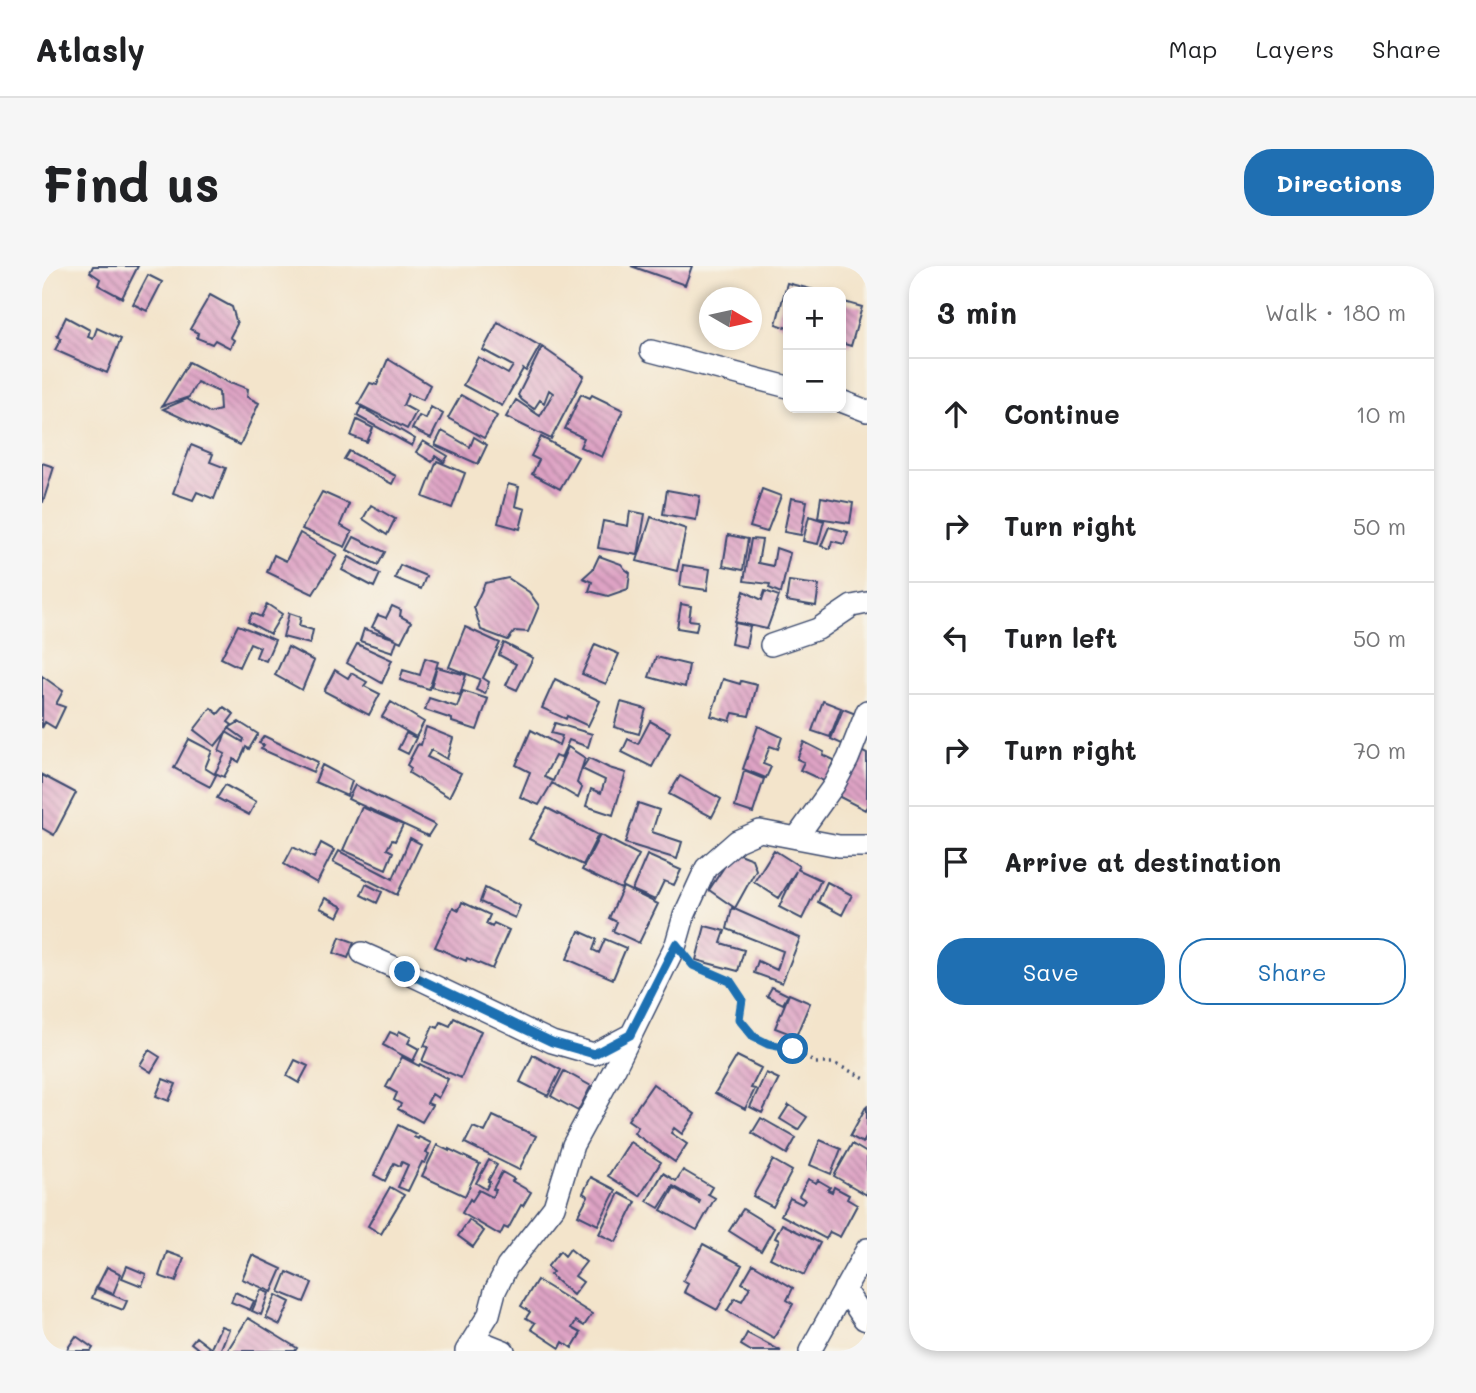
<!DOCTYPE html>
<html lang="en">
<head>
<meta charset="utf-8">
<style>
  body { margin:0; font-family:Mali,sans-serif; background:#f6f6f6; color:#202124 }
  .controls { position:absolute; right:21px; top:21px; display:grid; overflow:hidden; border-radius:14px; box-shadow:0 4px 10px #0003 }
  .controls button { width:63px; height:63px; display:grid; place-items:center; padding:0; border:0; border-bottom:2px solid #e0e0e0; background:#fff; color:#202124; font:35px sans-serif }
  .compass { position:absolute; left:657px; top:21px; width:63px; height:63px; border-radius:50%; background:#fff; box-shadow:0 4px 10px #0003; rotate:99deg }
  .stop { position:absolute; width:21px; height:21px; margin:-16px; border:5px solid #1f6fb2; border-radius:50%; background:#fff }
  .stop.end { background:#1f6fb2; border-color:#fff; box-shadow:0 2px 7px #0008 }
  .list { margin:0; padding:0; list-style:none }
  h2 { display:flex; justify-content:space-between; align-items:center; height:91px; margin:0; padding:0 28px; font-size:30px }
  h2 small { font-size:23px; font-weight:400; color:#757577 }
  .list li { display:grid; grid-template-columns:46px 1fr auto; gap:21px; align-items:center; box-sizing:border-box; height:112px; padding:0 28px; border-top:2px solid #e0e0e0 }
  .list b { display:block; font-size:26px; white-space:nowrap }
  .list em { font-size:23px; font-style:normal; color:#757577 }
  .actions { display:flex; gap:14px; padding:21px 28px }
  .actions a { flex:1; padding:16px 0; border:2px solid #1f6fb2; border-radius:28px; text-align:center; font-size:24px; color:#1f6fb2 }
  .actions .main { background:#1f6fb2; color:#fff }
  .icon { flex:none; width:38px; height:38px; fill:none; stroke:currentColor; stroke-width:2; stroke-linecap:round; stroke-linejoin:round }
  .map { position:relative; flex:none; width:825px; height:1085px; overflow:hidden; border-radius:28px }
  header { display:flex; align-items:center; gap:42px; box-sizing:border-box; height:98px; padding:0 35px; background:#fff; border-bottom:2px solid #e0e0e0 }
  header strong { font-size:33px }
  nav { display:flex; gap:38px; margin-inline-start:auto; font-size:24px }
  .intro { display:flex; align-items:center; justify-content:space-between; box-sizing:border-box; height:168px; padding:0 42px }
  h1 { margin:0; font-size:49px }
  .button { padding:18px 32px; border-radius:28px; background:#1f6fb2; color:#fff; font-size:24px; font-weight:700 }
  main { display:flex; gap:42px; padding:0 42px }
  aside { flex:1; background:#fff; border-radius:28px; box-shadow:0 4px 10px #0003 }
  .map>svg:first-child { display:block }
  .building { fill:url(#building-back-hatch) }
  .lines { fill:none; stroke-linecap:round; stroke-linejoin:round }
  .minor-casing { stroke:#3b4a6e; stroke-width:24 }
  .path { stroke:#3b4a6e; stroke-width:3.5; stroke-dasharray:2 5; stroke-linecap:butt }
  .minor { stroke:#fff; stroke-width:21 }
  .route { stroke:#1f6fb2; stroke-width:9 }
</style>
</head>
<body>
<header>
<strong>Atlasly</strong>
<nav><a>Map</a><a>Layers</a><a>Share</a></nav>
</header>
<div class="intro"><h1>Find us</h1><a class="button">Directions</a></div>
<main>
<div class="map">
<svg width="825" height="1085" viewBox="0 0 825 1085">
  <defs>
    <pattern id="building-back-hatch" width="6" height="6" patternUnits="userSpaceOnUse" patternTransform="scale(1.75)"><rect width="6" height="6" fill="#dea3c4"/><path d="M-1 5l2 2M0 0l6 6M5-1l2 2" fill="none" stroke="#b385a2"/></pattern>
  </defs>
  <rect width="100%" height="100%" fill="#f7f3e8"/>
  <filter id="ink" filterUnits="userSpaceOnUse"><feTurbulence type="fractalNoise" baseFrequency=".0143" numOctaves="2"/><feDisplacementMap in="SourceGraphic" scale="14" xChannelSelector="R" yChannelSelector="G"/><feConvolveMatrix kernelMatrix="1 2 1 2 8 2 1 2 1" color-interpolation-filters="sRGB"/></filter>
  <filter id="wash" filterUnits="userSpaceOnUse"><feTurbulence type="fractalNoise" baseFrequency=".00686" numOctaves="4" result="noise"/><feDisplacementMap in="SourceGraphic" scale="28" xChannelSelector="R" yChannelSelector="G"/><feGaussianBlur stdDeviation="1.57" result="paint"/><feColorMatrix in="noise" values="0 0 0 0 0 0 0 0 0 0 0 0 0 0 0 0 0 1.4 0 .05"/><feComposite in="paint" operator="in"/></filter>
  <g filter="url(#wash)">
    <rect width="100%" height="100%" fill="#f3e4cb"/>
    <g id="blocks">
      <path class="building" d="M 51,0 L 96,0 L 80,32 L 56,19 L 58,13 L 48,6 Z
        M 589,0 L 650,0 L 643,19 Z
        M 106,9 L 120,16 L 105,45 L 91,38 Z
        M 745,17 L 776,25 L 746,26 L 746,62 L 734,58 Z
        M 168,29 L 190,41 L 195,58 L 188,71 L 192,74 L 188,82 L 173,74 L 170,78 L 155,72 L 156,67 L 148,63 Z
        M 799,35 L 820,41 L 809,80 L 799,77 Z
        M 24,51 L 48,64 L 46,71 L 51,73 L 55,62 L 79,73 L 65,107 L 13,84 L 19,73 L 15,70 Z
        M 456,56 L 498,80 L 484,105 L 481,103 L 460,140 L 421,119 L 436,91 L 466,108 L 471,100 L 441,84 Z
        M 500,81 L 542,110 L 509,173 L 464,151 L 474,134 L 498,150 L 511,127 L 507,124 L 502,137 L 498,134 L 492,143 L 480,134 L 476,129 Z
        M 346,93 L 388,119 L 381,134 L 366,128 L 361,139 L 374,146 L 365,163 L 316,138 L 328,117 L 335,119 Z
        M 147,96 L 189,118 L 191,117 L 206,123 L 205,131 L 217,137 L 198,179 L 121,143 L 145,133 L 168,147 L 178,144 L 177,126 L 155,116 L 147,131 L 120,140 Z
        M 539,128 L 548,132 L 550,129 L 581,144 L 560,191 L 538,181 L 542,172 L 523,163 Z
        M 419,129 L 455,150 L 442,172 L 406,152 Z
        M 319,141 L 373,173 L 370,180 L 315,150 Z
        M 389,141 L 401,148 L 389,172 L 370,163 L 377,150 L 384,153 Z
        M 315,154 L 331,162 L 325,176 L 309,170 Z
        M 400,165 L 428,181 L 432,171 L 445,179 L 436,198 L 393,179 Z
        M 499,171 L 536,191 L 518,223 L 490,208 L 497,194 L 489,190 Z
        M 381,175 L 406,190 L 402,196 L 393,190 L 390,196 L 374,186 Z
        M 149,179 L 171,188 L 168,196 L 184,202 L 172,233 L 155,226 L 151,234 L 131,227 Z
        M 307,185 L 354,210 L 350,218 L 302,193 Z
        M 395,195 L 423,207 L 410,242 L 381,231 Z
        M 0,197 L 12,201 L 1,236 L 0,236 Z
        M 466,218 L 477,221 L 473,240 L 483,243 L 478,263 L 456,257 Z
        M 720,223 L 739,230 L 725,266 L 708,261 Z
        M 625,224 L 658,230 L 654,254 L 621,248 Z
        M 280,226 L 307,238 L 298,259 L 310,266 L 303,281 L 260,263 Z
        M 779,231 L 811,237 L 808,257 L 776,252 Z
        M 749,232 L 765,235 L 759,269 L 742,266 Z
        M 329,239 L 353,253 L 345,269 L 321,253 Z
        M 588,245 L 603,248 L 596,289 L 556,282 L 561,255 L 586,260 Z
        M 767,250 L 782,255 L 776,278 L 761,275 Z
        M 609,251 L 644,263 L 635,305 L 595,295 Z
        M 787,261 L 806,266 L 802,278 L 790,275 L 788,283 L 779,280 Z
        M 258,267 L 295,289 L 271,328 L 225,306 L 232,289 L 244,295 Z
        M 686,269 L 706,273 L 701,304 L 681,300 Z
        M 312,271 L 343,286 L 336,299 L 305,284 Z
        M 709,273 L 720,274 L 716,297 L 731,300 L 734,282 L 748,287 L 739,327 L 727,322 L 728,318 L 702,315 Z
        M 557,290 L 579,298 L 583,303 L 588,307 L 586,323 L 566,330 L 547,325 L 550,316 L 541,312 L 551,303 Z
        M 307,291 L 338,308 L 332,321 L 300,304 Z
        M 358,299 L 384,310 L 379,323 L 353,312 Z
        M 641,299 L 668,303 L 665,324 L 638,320 Z
        M 466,312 L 487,326 L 497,340 L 486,366 L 473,365 L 466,374 L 439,364 L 432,341 L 443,317 Z
        M 747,315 L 777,319 L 774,340 L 744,335 Z
        M 702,325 L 720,334 L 723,325 L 737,330 L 725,363 L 693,356 Z
        M 225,338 L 240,348 L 228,368 L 206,356 L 210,347 L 219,351 Z
        M 639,338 L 649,340 L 647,354 L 656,355 L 654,365 L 635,362 Z
        M 350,340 L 359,344 L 358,350 L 369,356 L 359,376 L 355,374 L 351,386 L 318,375 L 322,363 L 354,373 L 330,361 L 336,349 L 344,352 Z
        M 247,347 L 259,351 L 257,360 L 271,364 L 268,378 L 241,371 Z
        M 693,357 L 708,360 L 704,381 L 689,378 Z
        M 196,359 L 233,374 L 224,395 L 214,391 L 218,381 L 208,377 L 197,401 L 179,392 Z
        M 423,361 L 458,377 L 441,412 L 447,416 L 443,428 L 434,424 L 438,413 L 407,401 Z
        M 462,377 L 491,392 L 475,424 L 464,419 L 474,398 L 457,389 Z
        M 315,378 L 350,394 L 340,417 L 305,397 Z
        M 553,378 L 577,388 L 564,418 L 540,408 Z
        M 246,381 L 272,395 L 260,424 L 233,409 Z
        M 614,391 L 647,399 L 643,421 L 607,411 Z
        M 383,392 L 396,396 L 387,423 L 358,414 L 361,404 L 378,409 Z
        M 395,401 L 424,409 L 418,429 L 389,421 Z
        M 293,404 L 306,412 L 309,407 L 325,416 L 322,420 L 338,428 L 327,449 L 282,425 Z
        M 0,410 L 21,425 L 14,438 L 23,441 L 13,462 L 3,456 L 0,462 Z
        M 513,413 L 558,435 L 546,460 L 525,450 L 524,453 L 500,442 Z
        M 681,413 L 698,418 L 699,415 L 715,419 L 707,450 L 691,447 L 688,455 L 669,450 Z
        M 421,425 L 446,433 L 435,464 L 410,456 L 410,453 L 383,444 L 387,432 L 415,441 Z
        M 781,435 L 799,442 L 788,471 L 770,465 Z
        M 349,436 L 382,456 L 374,471 L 340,451 Z
        M 579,436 L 604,443 L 597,468 L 572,461 Z
        M 182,441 L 192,448 L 186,456 L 190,459 L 173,480 L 152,464 L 169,442 L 176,448 Z
        M 801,443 L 814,448 L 802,479 L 789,473 Z
        M 608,455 L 628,466 L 610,501 L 580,486 L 586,473 L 596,478 Z
        M 197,456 L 216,468 L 207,483 L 204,481 L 197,496 L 192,493 L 182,511 L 173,507 L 183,488 L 177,485 L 184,466 L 201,476 L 202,473 L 187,462 Z
        M 513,457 L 550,468 L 546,481 L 527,474 L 519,492 L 513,490 L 502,511 L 511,515 L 526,481 L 543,492 L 535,517 L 540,522 L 536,532 L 510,517 L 497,539 L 478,531 L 488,506 L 474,499 L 489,464 L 517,479 L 520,470 L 509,467 Z
        M 716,460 L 740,471 L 736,483 L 728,480 L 721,498 L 729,501 L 724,512 L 701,503 Z
        M 384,461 L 411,472 L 405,493 L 389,484 L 385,491 L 419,507 L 407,531 L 367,507 L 369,502 L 365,499 L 376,478 L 379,479 Z
        M 364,467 L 374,472 L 366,488 L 356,483 Z
        M 222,470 L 276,496 L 271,506 L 219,483 L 222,479 L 217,477 Z
        M 147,473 L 170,485 L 163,502 L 174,509 L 168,521 L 132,502 Z
        M 762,476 L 782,486 L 781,489 L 792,494 L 788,503 L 793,506 L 788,518 L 758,504 L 762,496 L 755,493 Z
        M 817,484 L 825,488 L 825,540 L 823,544 L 794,529 Z
        M 547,492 L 567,502 L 584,507 L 571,549 L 544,540 L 549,523 L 559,527 L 563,514 L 540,503 Z
        M 280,499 L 310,515 L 305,530 L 273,516 Z
        M 702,505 L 722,513 L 711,547 L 693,541 Z
        M 0,509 L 34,527 L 12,569 L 0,562 Z
        M 638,510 L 679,533 L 670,551 L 627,528 Z
        M 183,519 L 214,536 L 207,549 L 175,532 Z
        M 313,519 L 393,559 L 386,570 L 306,533 Z
        M 596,537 L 617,544 L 610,566 L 640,576 L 635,593 L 583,577 Z
        M 320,541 L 361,559 L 353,575 L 350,574 L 345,583 L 351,586 L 344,603 L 301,584 Z
        M 505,542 L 556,569 L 541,599 L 487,573 Z
        M 558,569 L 597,589 L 579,623 L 540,604 Z
        M 368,572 L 379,578 L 355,629 L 291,596 L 297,585 L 351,613 Z
        M 279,577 L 292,584 L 275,617 L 242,598 L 251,581 L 272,592 Z
        M 732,584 L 757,600 L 755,603 L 779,614 L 760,653 L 737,641 L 754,605 L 737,632 L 712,616 Z
        M 692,586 L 710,593 L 714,604 L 693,642 L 667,624 Z
        M 605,589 L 639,604 L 632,619 L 622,615 L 613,634 L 590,624 Z
        M 785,616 L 810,629 L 800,649 L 776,636 Z
        M 324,618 L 340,626 L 335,637 L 319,629 Z
        M 581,621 L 616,638 L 597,677 L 571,665 L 575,656 L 567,652 Z
        M 443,622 L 478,640 L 473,652 L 438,636 Z
        M 283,632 L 301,641 L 296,651 L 278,642 Z
        M 420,636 L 448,649 L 444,658 L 450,661 L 452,657 L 467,664 L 450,703 L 425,692 L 424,695 L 393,681 L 411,641 L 417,644 Z
        M 690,642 L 758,672 L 740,717 L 712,707 L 716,695 L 735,704 L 741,685 L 685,663 Z
        M 663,660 L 683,665 L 679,677 L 702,684 L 696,705 L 654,694 Z
        M 537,665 L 555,673 L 551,684 L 557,687 L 563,673 L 584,682 L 571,713 L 525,693 Z
        M 298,671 L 312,676 L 306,692 L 292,687 Z
        M 730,721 L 746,729 L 741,738 L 725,730 Z
        M 747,728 L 768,737 L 754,770 L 733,762 Z
        M 412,752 L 439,765 L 419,812 L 380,795 L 386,781 L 382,780 L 391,760 L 396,762 L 399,756 L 408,760 Z
        M 357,765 L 369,771 L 366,777 L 377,783 L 371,795 L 341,779 L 348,766 L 355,769 Z
        M 107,784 L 118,791 L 109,806 L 98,799 Z
        M 491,789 L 519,804 L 506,830 L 478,816 Z
        M 695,790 L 719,802 L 709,822 L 713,823 L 703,843 L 673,827 Z
        M 360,791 L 377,800 L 378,798 L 406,813 L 396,832 L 390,828 L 385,837 L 390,839 L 380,856 L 356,843 L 359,838 L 352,834 L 355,827 L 344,821 Z
        M 253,794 L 266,800 L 257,817 L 245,810 Z
        M 522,805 L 549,820 L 536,845 L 509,830 Z
        M 724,807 L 737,813 L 720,847 L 708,841 Z
        M 121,813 L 134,818 L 127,835 L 114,830 Z
        M 611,818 L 653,848 L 640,868 L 632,862 L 629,867 L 645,878 L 633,896 L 592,867 L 596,861 L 586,854 Z
        M 747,839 L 765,851 L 756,864 L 738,853 Z
        M 825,839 L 825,870 L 821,877 L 808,870 Z
        M 451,850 L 494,870 L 477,904 L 423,877 L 431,861 L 443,866 Z
        M 719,852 L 754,872 L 745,888 L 710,867 Z
        M 356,859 L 374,868 L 372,871 L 376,873 L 377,871 L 389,877 L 384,887 L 387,888 L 383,897 L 380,896 L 366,925 L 356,921 L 366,899 L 360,896 L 358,900 L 352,897 L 343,915 L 332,909 Z
        M 778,874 L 799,883 L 789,908 L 768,899 Z
        M 588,876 L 619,896 L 598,930 L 566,910 Z
        M 810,878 L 825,887 L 825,929 L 792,910 Z
        M 395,879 L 407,885 L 407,883 L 438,898 L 423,930 L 380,910 Z
        M 447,894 L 455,899 L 446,915 L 448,916 L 444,923 L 434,917 Z
        M 731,894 L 750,905 L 731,941 L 711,930 Z
        M 641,904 L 670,921 L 666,928 L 673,932 L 655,964 L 619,944 L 632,922 L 657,937 L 658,935 L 631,920 L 617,942 L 605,935 L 621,907 L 634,915 Z
        M 460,906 L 472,913 L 470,915 L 489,926 L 481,940 L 479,939 L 466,963 L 462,961 L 458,969 L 420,947 L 428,933 L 430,935 L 437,924 L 450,931 L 454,924 L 451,923 Z
        M 549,911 L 574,924 L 556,959 L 536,949 L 546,930 L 541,927 Z
        M 766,913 L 774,917 L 776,914 L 788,921 L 786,924 L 790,926 L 792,921 L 807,929 L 805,933 L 815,939 L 798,971 L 788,966 L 784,973 L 739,949 L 748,932 L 760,938 L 763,934 L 757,930 Z
        M 348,921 L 362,929 L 339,968 L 326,960 Z
        M 577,927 L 594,936 L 574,976 L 557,968 Z
        M 701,943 L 732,962 L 719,985 L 687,965 Z
        M 427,954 L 442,965 L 431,981 L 416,970 Z
        M 740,958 L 778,977 L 762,1009 L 728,992 L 737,974 L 733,972 Z
        M 661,978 L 700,999 L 675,1044 L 642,1026 L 646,1018 L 641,1015 Z
        M 528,983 L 544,996 L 533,1010 L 541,1016 L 531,1029 L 508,1009 L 511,1006 L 505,1001 L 518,985 L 523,990 Z
        M 125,986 L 142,992 L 134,1016 L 117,1010 Z
        M 210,989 L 240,1003 L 230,1026 L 200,1013 Z
        M 711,998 L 751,1022 L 745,1034 L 751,1038 L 732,1072 L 685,1045 L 693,1032 L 700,1035 L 708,1021 L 700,1017 Z
        M 85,1000 L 104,1008 L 100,1020 L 80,1012 Z
        M 65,1001 L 79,1008 L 71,1028 L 55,1021 Z
        M 245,1006 L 270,1017 L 262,1036 L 237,1026 Z
        M 495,1014 L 550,1048 L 542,1060 L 534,1055 L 530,1062 L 539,1067 L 530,1082 L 521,1076 L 518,1082 L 489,1063 L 493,1057 L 484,1052 L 488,1046 L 479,1040 Z
        M 54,1022 L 85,1035 L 81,1044 L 50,1032 Z
        M 219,1024 L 227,1027 L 219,1049 L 210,1045 Z
        M 193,1026 L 212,1035 L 208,1044 L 189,1036 Z
        M 234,1029 L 248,1036 L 238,1059 L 224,1052 Z
        M 206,1052 L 255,1082 L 253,1085 L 185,1085 Z
        M 179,1060 L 187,1063 L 178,1085 L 175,1085 L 169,1082 Z
        M 705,1067 L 739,1085 L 709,1085 L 699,1079 Z
        M 34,1070 L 51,1082 L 49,1085 L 24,1085 Z
        M 154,1071 L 167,1081 L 164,1085 L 159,1085 L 149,1077 Z"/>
    </g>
  </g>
  <g filter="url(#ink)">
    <use href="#blocks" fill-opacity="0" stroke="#3b4a6e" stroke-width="2"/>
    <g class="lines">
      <defs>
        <path id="minor" d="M 609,85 L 746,121
          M 799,135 L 825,145
          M 729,379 L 776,363 L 810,340 L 825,337
          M 755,571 L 792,519 L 806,493 L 825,445
          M 320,687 L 363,706 L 510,776 L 552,788 L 588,769
          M 802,1023 L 822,1053 L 825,1054
          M 432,1073 L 462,1085
          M 424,1085 L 447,1048 L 453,1025 L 465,1001 L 512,941 L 531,879 L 573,802 L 634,678 L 642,650 L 664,602 L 695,575 L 718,565 L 797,580 L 825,580
          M 768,1085 L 825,983"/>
      </defs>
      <use href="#minor" class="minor-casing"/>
      <path class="path" d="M 646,693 L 651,699 L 688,714 L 700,733 L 697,753 L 712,771 L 726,778 L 751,783 L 773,797 L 791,797 L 825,813"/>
      <use href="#minor" class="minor"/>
    </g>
  </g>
  <g class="lines" filter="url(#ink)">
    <path class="route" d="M 363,706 L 510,776 L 552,788 L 588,769 L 634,678 L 651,699 L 688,715 L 700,733 L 697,753 L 712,771 L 726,778 L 751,783"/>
  </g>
</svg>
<div class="controls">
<button>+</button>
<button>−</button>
</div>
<svg class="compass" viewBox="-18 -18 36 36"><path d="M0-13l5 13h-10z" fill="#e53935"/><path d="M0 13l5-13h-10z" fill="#757577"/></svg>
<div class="stop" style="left:751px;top:783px"></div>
<div class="stop end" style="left:363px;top:706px"></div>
</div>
<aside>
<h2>3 min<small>Walk · 180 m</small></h2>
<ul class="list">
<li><svg class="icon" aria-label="ahead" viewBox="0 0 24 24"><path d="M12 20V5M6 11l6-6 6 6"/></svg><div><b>Continue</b></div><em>10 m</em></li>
<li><svg class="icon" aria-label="right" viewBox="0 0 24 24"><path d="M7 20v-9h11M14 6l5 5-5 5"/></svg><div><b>Turn right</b></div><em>50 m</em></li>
<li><svg class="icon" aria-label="left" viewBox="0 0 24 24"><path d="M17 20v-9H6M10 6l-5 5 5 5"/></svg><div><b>Turn left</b></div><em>50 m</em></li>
<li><svg class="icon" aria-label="right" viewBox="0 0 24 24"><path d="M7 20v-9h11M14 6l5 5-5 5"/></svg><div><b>Turn right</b></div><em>70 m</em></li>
<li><svg class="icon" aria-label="arrive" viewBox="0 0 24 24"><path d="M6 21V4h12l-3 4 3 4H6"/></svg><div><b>Arrive at destination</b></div></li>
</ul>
<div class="actions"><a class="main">Save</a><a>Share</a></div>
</aside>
</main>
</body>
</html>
